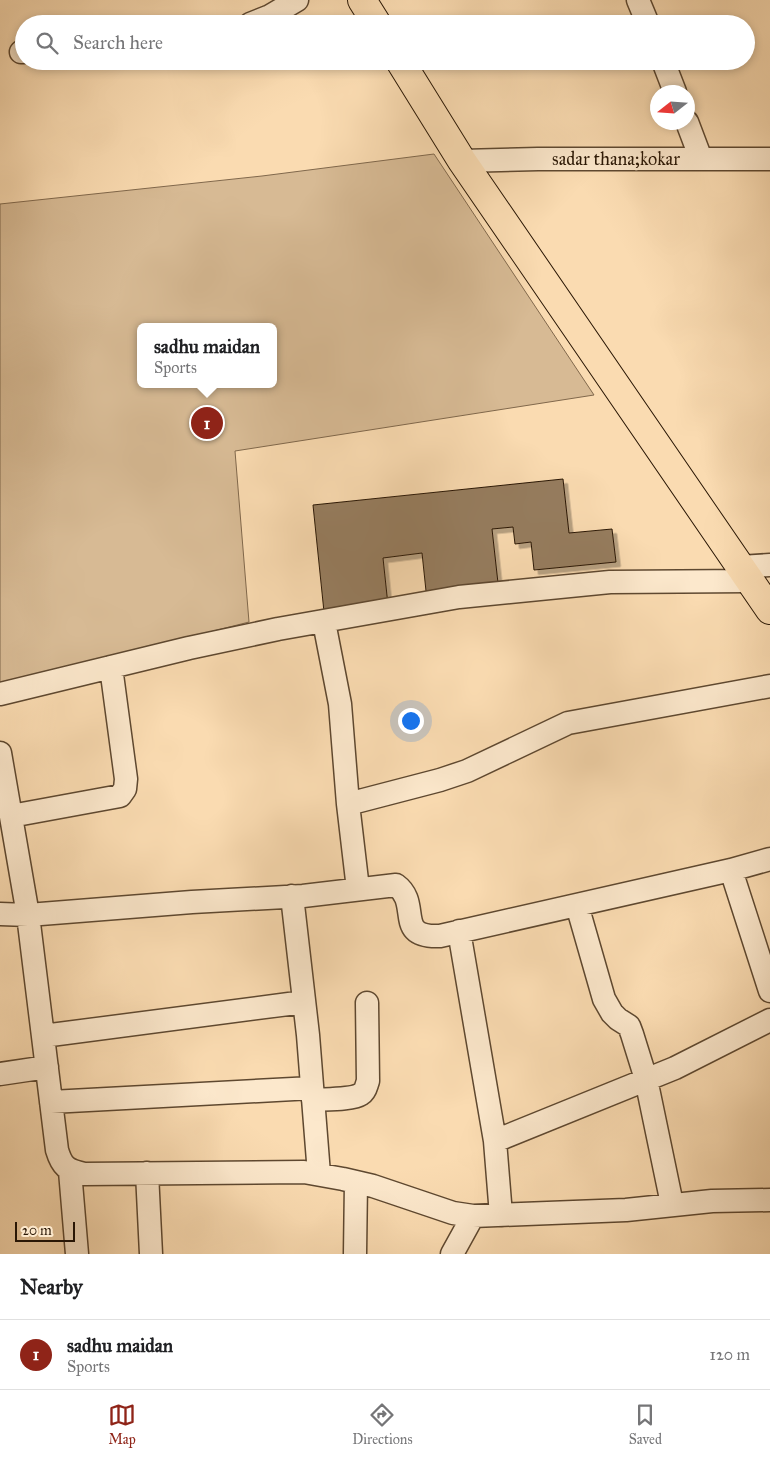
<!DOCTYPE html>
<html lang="en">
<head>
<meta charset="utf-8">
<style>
  body { margin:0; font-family:"IM FELL Great Primer",serif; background:#f2f2f2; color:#202124 }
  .compass { position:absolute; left:650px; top:85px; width:45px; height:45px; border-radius:50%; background:#fff; box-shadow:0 2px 8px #0003; rotate:253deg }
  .scale { position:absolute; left:15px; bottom:12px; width:60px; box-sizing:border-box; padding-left:5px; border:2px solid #2a1705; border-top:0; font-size:14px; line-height:18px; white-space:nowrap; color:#2a1705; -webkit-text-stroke:4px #fce8cc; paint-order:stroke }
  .you { position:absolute; left:410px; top:720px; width:18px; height:18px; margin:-12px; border:4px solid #fff; border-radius:50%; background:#1a73e8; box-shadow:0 0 0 8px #1a73e833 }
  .badge { display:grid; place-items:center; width:32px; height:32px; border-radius:50%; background:#8f2418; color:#fff; font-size:16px; font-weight:700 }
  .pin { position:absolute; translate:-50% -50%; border:2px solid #fff; box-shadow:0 1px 5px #0006 }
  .popup { position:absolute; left:137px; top:323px; width:140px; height:65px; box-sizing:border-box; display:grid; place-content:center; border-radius:8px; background:#fff; filter:drop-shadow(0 1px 4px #0005); font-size:16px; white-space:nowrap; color:#757577 }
  .popup b { font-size:19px; color:#202124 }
  .popup::after { content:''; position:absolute; left:50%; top:100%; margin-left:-10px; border:10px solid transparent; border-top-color:#fff }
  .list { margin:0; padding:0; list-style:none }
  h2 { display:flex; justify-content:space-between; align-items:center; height:65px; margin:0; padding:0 20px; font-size:21px }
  h2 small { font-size:16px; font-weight:400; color:#757577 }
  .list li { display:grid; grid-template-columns:32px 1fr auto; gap:15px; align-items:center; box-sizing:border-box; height:70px; padding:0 20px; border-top:1px solid #e0e0e0 }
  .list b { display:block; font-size:19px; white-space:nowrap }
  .list p { margin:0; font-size:16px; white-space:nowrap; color:#757577 }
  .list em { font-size:16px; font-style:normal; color:#757577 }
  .icon { flex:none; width:28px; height:28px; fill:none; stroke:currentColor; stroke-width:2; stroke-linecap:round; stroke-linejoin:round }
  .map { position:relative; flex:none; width:770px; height:1254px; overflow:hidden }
  .search { position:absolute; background:#fff; box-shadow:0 2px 8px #0003; left:15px; right:15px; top:15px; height:55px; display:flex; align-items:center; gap:12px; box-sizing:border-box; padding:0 18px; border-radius:28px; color:#757577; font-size:19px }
  .sheet { height:135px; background:#fff }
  nav { display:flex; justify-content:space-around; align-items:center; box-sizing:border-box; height:70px; border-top:1px solid #e0e0e0; background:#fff; font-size:14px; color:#757577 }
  nav a { display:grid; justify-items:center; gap:2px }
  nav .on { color:#8f2418 }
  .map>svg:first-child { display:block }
  .green { fill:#d7ba94; stroke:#80684c; fill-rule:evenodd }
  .building { fill:#967d5e; stroke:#2a1705; filter:url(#shadow) }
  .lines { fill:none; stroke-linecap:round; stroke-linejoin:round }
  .minor-casing { stroke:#5e4830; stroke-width:25 }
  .major-casing { stroke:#2a1705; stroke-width:30 }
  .minor { stroke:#fce8cc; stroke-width:22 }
  .major { stroke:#fadbb1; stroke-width:28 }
  .labels { text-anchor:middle; stroke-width:4.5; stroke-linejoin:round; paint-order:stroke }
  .street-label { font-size:18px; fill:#2a1705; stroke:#fce8cc }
</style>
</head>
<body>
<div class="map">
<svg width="770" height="1254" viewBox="0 0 770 1254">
  <defs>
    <filter id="shadow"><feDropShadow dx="4.5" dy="4.5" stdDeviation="0" flood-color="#0004"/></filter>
  </defs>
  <rect width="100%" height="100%" fill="#fadbb1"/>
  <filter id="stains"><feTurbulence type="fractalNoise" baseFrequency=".004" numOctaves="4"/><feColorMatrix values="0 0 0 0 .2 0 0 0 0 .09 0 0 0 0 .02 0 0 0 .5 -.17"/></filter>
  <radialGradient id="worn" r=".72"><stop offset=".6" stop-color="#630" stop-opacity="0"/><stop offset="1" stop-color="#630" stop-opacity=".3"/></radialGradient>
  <path class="green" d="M 434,154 L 594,395 L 235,451 L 249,622 L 0,685 L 0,204 L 262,176 ZM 141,327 L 273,327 L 273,384 L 141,384 Z"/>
  <path class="building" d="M 563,479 L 569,533 L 612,529 L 616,562 L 534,570 L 531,542 L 515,544 L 513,527 L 492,529 L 498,583 L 426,591 L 422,553 L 383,558 L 388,605 L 324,612 L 313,505 Z"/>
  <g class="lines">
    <defs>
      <path id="minor" d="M 638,0 L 648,24
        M 250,24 L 270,16 L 297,0
        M 21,52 L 24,52
        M 663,61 L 675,92
        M 687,122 L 701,159
        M 462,161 L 538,159 L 770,159
        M 740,567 L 770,565
        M 324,622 L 340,704 L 348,804 L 358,889
        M 0,694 L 189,648 L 278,629 L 459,597 L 610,582 L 750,581
        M 0,753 L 28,915 L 57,1150 C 62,1167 67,1170 84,1174 L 304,1172 L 343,1179 L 373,1186 L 453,1213 L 473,1216 L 626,1210 L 712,1201 L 770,1200
        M 348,804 L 440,780 L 467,771 L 568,723 L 770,686
        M 11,816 L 120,796 L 125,789 L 126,779 L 111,667
        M 731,870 L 770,991
        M 292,896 L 308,1035 L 319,1174
        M 577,905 L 604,999 L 612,1013 L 618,1019 L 629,1026 L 632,1034 L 646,1079 L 672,1204
        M 0,914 L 28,915 L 192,902 L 303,896 L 396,885 C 422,904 393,938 440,936 L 731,870 L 770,859
        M 459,931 L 495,1141 L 501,1215
        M 43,1036 L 304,1002
        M 0,1074 L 47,1067
        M 313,1100 C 324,1099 352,1100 361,1094 C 366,1091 366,1086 368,1081 L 367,1003
        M 51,1102 L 312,1088
        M 495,1141 L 675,1068 L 770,1020
        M 70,1171 L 77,1254
        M 147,1173 L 151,1254
        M 355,1254 L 356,1182
        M 452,1254 L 473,1216"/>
      <path id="major" d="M 362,0 L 377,24
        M 400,61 L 462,161 L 770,610"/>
    </defs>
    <use href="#minor" class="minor-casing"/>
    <use href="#major" class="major-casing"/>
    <use href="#minor" class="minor"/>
    <use href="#major" class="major"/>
  </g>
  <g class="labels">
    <g class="street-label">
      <text x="616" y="165">sadar thana;kokar</text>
    </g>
  </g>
  <rect width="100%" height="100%" filter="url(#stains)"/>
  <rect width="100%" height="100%" fill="url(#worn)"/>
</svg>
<svg class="compass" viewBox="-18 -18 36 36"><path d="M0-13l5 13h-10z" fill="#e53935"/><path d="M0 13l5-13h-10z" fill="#757577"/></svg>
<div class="scale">20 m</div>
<div class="you"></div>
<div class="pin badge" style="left:207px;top:423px">1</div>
<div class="popup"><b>sadhu maidan</b>Sports</div>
<div class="search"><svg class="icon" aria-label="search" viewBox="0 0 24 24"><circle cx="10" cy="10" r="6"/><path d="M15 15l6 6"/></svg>Search here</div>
</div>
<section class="sheet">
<h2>Nearby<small></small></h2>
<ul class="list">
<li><span class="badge">1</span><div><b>sadhu maidan</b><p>Sports</p></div><em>120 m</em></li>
</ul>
</section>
<nav>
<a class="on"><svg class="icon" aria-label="map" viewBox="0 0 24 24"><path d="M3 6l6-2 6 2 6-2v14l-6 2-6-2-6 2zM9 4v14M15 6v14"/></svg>Map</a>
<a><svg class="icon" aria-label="directions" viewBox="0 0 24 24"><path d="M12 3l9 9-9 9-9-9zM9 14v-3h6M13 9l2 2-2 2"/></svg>Directions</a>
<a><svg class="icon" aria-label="saved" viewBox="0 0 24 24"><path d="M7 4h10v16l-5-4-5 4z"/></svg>Saved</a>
</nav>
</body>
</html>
